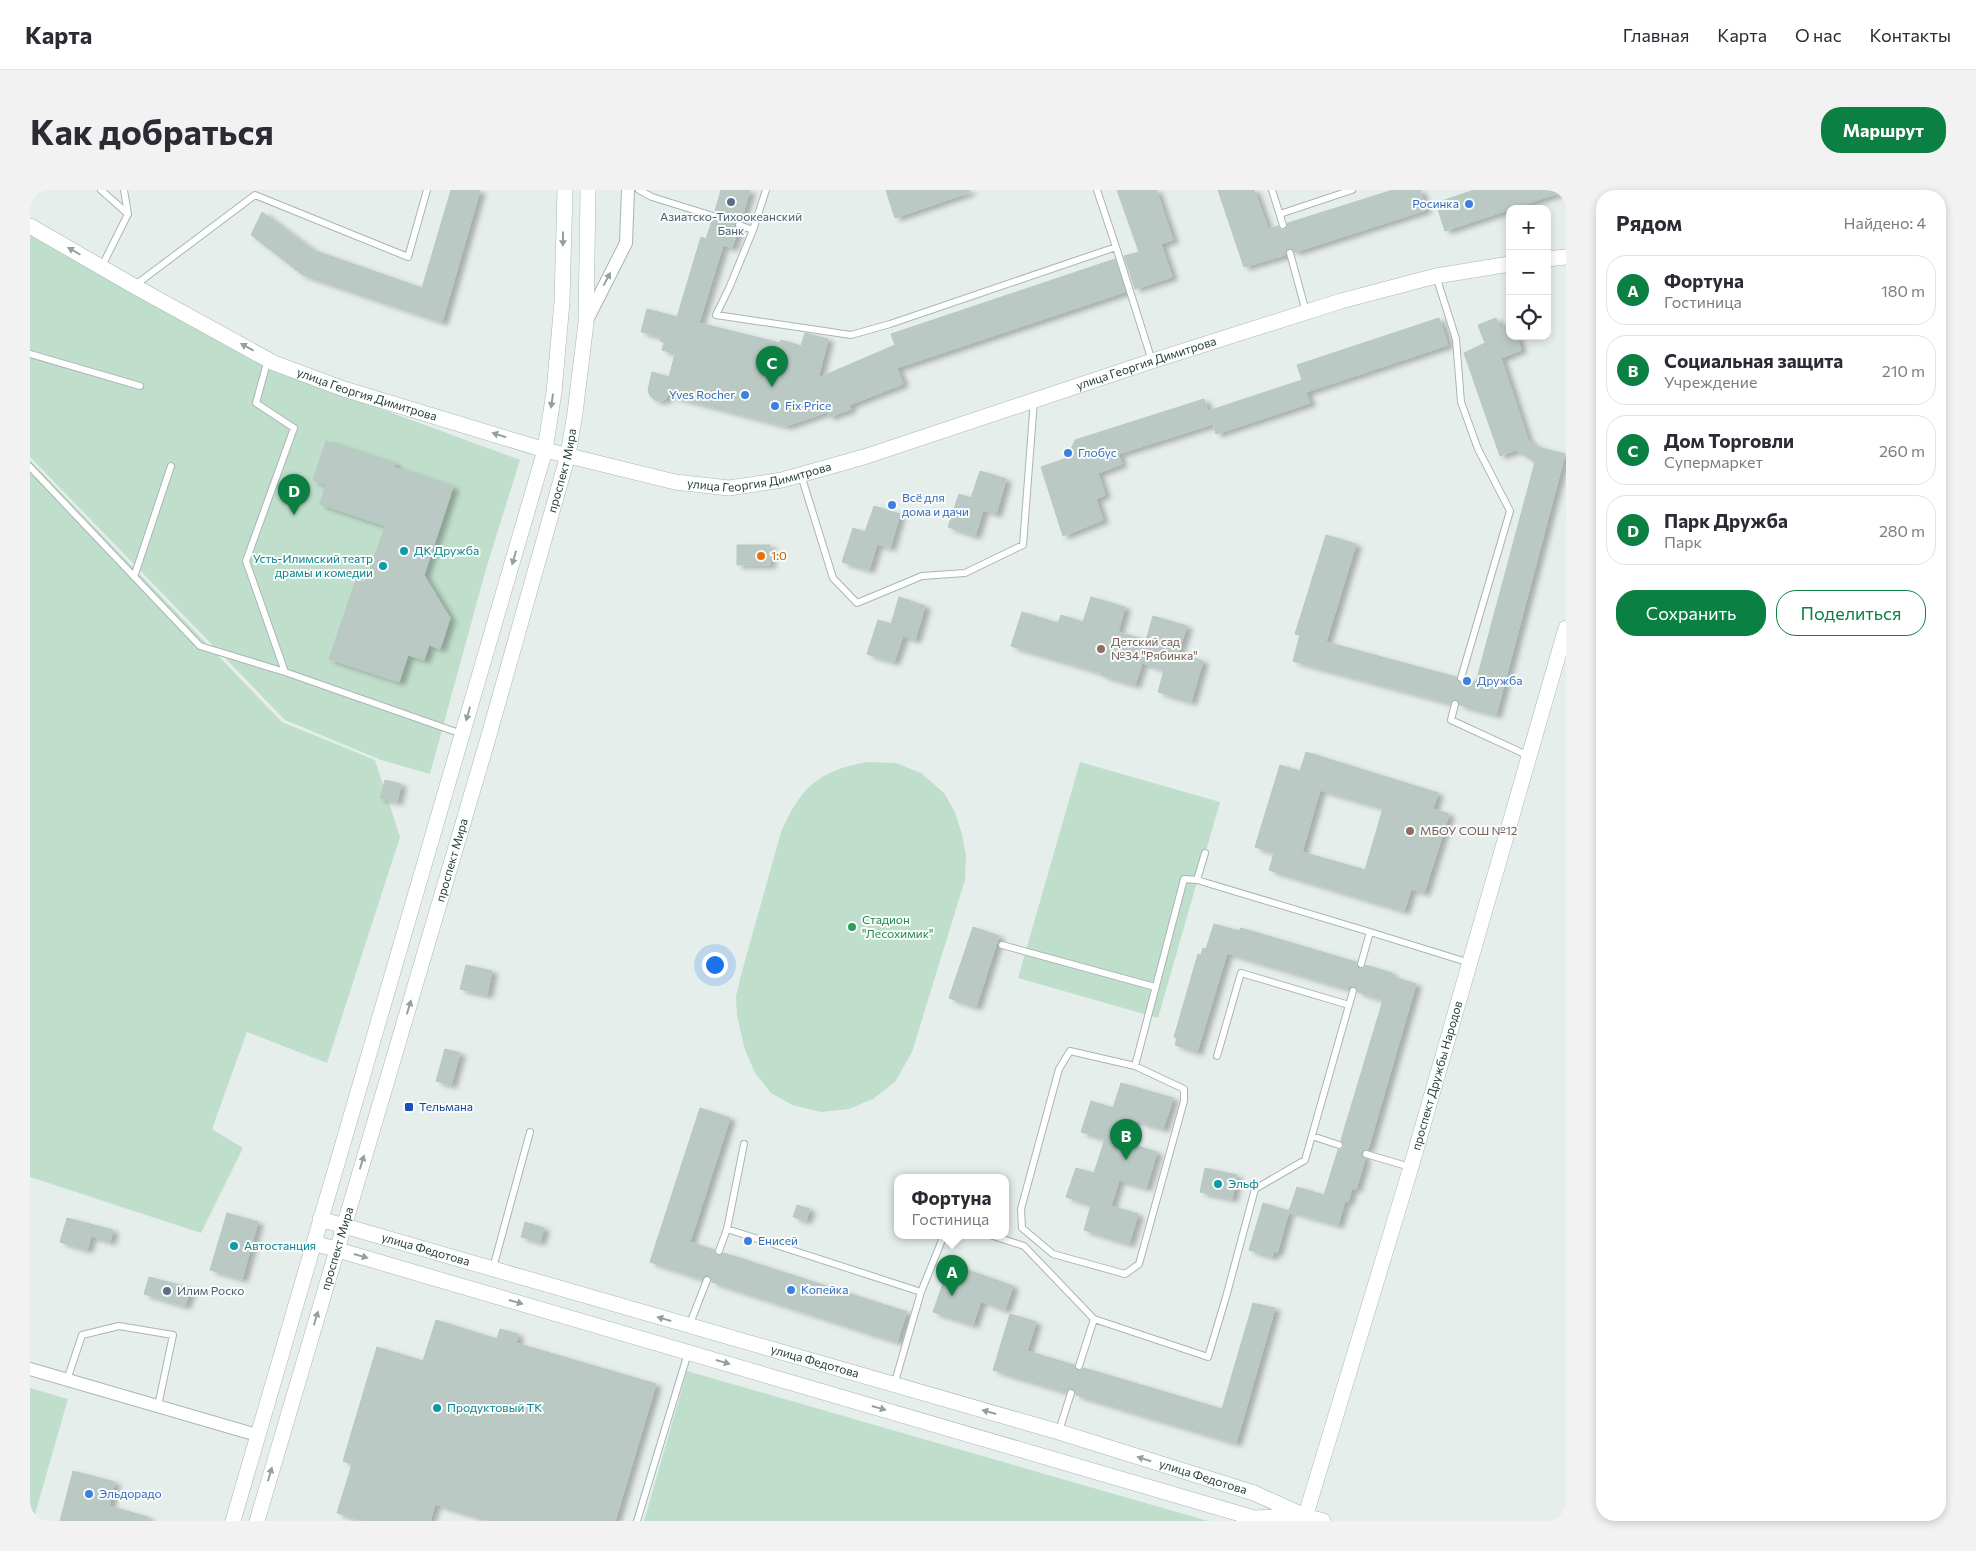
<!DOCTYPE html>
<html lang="ru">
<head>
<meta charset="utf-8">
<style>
  body { margin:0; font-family:Commissioner,sans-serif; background:#f2f2f3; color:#2b2b33 }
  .controls { position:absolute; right:15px; top:15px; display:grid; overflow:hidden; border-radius:10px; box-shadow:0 2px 8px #0003 }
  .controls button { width:45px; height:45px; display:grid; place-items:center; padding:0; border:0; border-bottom:1px solid #e1e1e2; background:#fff; color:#2b2b33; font:25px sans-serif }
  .you { position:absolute; left:684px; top:774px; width:18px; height:18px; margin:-12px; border:4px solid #fff; border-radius:50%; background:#1a73e8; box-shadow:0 0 0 8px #1a73e833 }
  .badge { display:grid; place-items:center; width:32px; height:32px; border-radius:50%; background:#0b8043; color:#fff; font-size:16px; font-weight:700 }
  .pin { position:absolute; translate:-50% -41px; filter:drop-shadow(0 1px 2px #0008) }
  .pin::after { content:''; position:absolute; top:26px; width:18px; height:15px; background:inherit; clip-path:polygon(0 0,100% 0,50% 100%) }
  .popup { position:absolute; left:864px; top:984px; width:115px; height:65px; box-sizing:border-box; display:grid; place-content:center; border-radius:10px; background:#fff; filter:drop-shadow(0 1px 4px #0005); font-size:16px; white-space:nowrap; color:#7c7c81 }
  .popup b { font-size:19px; color:#2b2b33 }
  .popup::after { content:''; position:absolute; left:50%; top:100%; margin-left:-10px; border:10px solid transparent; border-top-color:#fff }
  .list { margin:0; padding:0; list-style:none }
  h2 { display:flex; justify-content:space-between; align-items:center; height:65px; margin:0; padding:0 20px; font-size:21px }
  h2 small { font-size:16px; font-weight:400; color:#7c7c81 }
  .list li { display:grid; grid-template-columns:32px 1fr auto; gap:15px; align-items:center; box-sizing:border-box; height:70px; margin:0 10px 10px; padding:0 10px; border:1px solid #e1e1e2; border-radius:20px }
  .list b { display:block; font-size:19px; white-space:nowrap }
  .list p { margin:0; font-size:16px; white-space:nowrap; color:#7c7c81 }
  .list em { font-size:16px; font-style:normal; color:#7c7c81 }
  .actions { display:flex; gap:10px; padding:15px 20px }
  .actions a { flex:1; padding:11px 0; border:1px solid #0b8043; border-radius:20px; text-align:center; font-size:18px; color:#0b8043 }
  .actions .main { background:#0b8043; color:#fff }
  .icon { flex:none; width:28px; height:28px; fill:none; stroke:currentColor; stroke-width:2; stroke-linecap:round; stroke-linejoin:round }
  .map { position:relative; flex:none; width:1536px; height:1331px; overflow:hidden; border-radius:20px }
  header { display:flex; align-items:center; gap:30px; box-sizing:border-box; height:70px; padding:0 25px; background:#fff; border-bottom:1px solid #e1e1e2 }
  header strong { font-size:24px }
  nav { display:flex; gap:28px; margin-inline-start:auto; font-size:18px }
  .intro { display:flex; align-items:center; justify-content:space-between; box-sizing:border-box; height:120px; padding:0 30px }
  h1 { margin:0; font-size:35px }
  .button { padding:12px 22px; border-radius:20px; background:#0b8043; color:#fff; font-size:18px; font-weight:700 }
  main { display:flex; gap:30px; padding:0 30px }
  aside { flex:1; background:#fff; border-radius:20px; box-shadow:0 2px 8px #0003 }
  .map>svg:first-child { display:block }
  .green { fill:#c0decc }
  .building { fill:#bbc9c5; stroke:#b8c8c3; fill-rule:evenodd; filter:url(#shadow) }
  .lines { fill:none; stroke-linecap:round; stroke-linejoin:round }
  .service-casing { stroke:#a8b6b4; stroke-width:8 }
  .minor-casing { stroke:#a8b6b4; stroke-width:14 }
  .tertiary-casing { stroke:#a8b6b4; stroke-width:16 }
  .secondary-casing { stroke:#a5bab5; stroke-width:16 }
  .service { stroke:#fff; stroke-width:6 }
  .minor { stroke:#fff; stroke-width:12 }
  .tertiary { stroke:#fff; stroke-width:15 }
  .secondary { stroke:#fff; stroke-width:15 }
  .oneway { fill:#92a09e }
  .service-dot { fill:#5c6f8a; stroke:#f7fbf9; stroke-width:2 }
  .shop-dot { fill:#3f7fe0; stroke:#f7fbf9; stroke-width:2 }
  .culture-dot { fill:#0f9aa8; stroke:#f7fbf9; stroke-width:2 }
  .food-dot { fill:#e8710a; stroke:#f7fbf9; stroke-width:2 }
  .education-dot { fill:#8d6e63; stroke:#f7fbf9; stroke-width:2 }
  .leisure-dot { fill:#2e9e5b; stroke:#f7fbf9; stroke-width:2 }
  .transit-dot { fill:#1a4fb4; stroke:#f7fbf9; stroke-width:2 }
  .labels { text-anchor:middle; stroke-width:4; stroke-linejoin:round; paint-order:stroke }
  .shop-label { font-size:12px; fill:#366cbe; stroke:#f7fbf9; text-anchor:start }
  .service-label { font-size:12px; fill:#4e5e75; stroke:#f7fbf9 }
  .street-label { font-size:12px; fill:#25403c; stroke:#f7fbf9 }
  .culture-label { font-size:12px; fill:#0d838f; stroke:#f7fbf9; text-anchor:start }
  .food-label { font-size:12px; fill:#c56008; stroke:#f7fbf9; text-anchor:start }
  .education-label { font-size:12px; fill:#785e54; stroke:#f7fbf9; text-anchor:start }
  .leisure-label { font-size:12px; fill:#27864d; stroke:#f7fbf9; text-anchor:start }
  .transit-label { font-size:12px; fill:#164399; stroke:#f7fbf9; text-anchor:start }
</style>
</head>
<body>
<header>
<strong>Карта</strong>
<nav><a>Главная</a><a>Карта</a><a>О нас</a><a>Контакты</a></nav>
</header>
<div class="intro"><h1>Как добраться</h1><a class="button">Маршрут</a></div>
<main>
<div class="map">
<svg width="1536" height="1331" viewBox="0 0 1536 1331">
  <defs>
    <filter id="shadow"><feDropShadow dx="5.5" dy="3" stdDeviation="2.5" flood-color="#0004"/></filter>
  </defs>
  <rect width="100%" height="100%" fill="#e6eeec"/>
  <path class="green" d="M 0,42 L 245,180 L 490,270 L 456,379 L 400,584 L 351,570 L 255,530 L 0,267 Z
    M 0,270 L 252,532 L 345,570 L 370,647 L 297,873 L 217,842 L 182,939 L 213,958 L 171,1043 L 0,987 Z
    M 837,572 L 866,573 L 891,583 L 914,603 L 925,622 L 932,644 L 936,666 L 935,690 L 882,862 L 865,892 L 843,909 L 819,919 L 791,922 L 762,915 L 741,903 L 725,883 L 715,860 L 707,826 L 706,806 L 711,785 L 751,642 C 771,596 789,581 837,572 Z
    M 1050,572 L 1190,612 L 1128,828 L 988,788 Z
    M 657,1181 L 1178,1331 L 614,1331 Z
    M 0,1198 L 38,1209 L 3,1331 L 0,1331 Z"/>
  <path class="building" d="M 421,0 L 450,0 L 412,132 L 273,85 L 221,45 L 232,22 L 283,60 L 392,98 Z
    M 691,0 L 720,0 L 711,30 L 706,31 L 704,34 L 705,38 L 708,40 L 702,58 L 693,55 L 669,133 L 750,153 L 751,150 L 771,156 L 775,143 L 798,149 L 788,188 L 865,155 L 861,144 L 1085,69 L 1095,102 L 867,178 L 873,194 L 819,215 L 821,219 L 799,227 L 797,222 L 756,236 L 638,205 L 636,209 L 630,211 L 625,210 L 620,206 L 618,200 L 622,182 L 639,187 L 645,164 L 632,160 L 634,152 L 630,151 L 631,147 L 611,142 L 617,119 L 647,127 L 671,47 L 676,49 L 682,31 L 688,28 L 688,24 L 685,21 Z
    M 856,0 L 939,0 L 940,2 L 865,28 Z
    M 1087,0 L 1126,0 L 1143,50 L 1131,54 L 1142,87 L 1105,99 L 1094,66 L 1109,62 Z
    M 1188,0 L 1224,0 L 1238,39 L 1248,36 L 1251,40 L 1255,40 L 1258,33 L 1363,0 L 1390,0 L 1396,20 L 1265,62 L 1262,58 L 1258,58 L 1255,65 L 1214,77 Z
    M 1444,0 L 1531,0 L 1532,2 L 1415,41 L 1406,13 Z
    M 1409,128 L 1418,155 L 1276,202 L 1280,213 L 1186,244 L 1183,234 L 1088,264 L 1092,274 L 1068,283 L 1075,305 L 1066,309 L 1073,330 L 1033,346 L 1011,277 L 1037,268 L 1045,250 L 1174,209 L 1178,221 L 1272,190 L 1267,175 Z
    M 1466,128 L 1470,137 L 1480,134 L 1480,146 L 1487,146 L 1491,160 L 1471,168 L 1498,250 L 1508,257 L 1535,264 L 1466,525 L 1430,515 L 1427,509 L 1423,509 L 1420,513 L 1263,471 L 1270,445 L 1265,444 L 1296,345 L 1326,354 L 1296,452 L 1426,487 L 1427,491 L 1430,493 L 1436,489 L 1446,492 L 1505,272 L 1486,260 L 1470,266 L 1434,163 L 1455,153 L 1448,135 Z
    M 296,251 L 365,274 L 364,277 L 423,297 L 394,385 L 420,428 L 410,459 L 399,455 L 394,470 L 378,465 L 369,492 L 299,469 L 326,390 L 335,394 L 355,336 L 290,314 L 296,295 L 283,290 Z
    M 950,281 L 976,289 L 966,324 L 953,320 L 945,346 L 918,337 L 929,304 L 941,308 Z
    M 844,316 L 870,324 L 860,358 L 847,354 L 839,380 L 812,372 L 823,338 L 835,342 Z
    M 707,355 L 740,355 L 740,375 L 707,375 Z
    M 869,407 L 895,416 L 885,450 L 873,446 L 864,472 L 837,464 L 848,430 L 861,434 Z
    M 1061,407 L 1095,417 L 1088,442 L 1116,450 L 1123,426 L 1157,436 L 1148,463 L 1173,471 L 1161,512 L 1128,502 L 1134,480 L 1112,473 L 1105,495 L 1071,485 L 1072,483 L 981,456 L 992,422 L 1028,433 L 1031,425 L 1053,432 Z
    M 1276,562 L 1408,603 L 1403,619 L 1419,624 L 1394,703 L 1381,699 L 1374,721 L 1239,680 L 1244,663 L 1225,657 L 1250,575 L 1270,581 ZM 1290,600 L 1353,618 L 1335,680 L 1272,662 Z
    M 355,590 L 371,594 L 367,612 L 350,608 Z
    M 1184,734 L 1209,741 L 1211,738 L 1326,772 L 1326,776 L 1329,779 L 1333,779 L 1336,775 L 1362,783 L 1361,786 L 1386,794 L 1338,959 L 1333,960 L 1331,963 L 1335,969 L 1326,999 L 1322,998 L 1318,1012 L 1315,1011 L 1308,1035 L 1259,1021 L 1267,997 L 1294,1005 L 1308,960 L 1312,959 L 1314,956 L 1311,950 L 1353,810 L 1328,802 L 1325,796 L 1321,796 L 1318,799 L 1197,763 L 1167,862 L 1145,855 L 1147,848 L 1144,847 L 1168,764 L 1171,765 L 1173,758 L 1176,759 Z
    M 943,737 L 969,746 L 946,817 L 919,808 Z
    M 436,775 L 462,781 L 457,805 L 430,799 Z
    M 415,859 L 430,863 L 421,895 L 406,891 Z
    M 1091,893 L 1143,908 L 1133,939 L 1104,930 L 1097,953 L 1127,962 L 1116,998 L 1089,990 L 1081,1016 L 1108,1024 L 1099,1054 L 1054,1040 L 1061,1015 L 1036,1007 L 1046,978 L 1064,983 L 1075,949 L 1051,942 L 1061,911 L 1083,918 Z
    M 670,918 L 700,928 L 660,1052 L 684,1060 L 685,1064 L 688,1066 L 694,1063 L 877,1122 L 867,1152 L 682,1092 L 681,1087 L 678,1085 L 674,1086 L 672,1089 L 620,1072 Z
    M 1175,978 L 1207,985 L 1202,1009 L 1170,1002 Z
    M 1233,1013 L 1259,1021 L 1247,1063 L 1244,1062 L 1242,1067 L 1219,1060 Z
    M 767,1015 L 780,1019 L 776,1031 L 763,1027 Z
    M 197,1023 L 228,1032 L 212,1089 L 180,1080 Z
    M 37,1028 L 83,1040 L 80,1052 L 61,1046 L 57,1060 L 30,1052 Z
    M 495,1032 L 514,1038 L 510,1052 L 491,1047 Z
    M 929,1077 L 983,1096 L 975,1120 L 951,1111 L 943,1135 L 903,1122 L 918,1079 L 927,1082 Z
    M 119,1087 L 161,1098 L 155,1116 L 114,1104 Z
    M 1223,1113 L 1245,1118 L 1206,1253 L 1046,1205 L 1045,1200 L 1042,1198 L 1038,1199 L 1036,1202 L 963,1180 L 980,1124 L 1006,1132 L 997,1161 L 1044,1175 L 1045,1179 L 1048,1181 L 1054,1178 L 1192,1219 Z
    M 406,1130 L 467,1149 L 470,1139 L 488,1144 L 486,1153 L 626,1194 L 585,1331 L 460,1331 L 405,1314 L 400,1331 L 334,1331 L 307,1323 L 322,1274 L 313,1271 L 347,1157 L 393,1171 Z
    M 43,1281 L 85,1292 L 79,1316 L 118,1327 L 118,1331 L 30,1331 Z"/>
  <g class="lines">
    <defs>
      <path id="service" d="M 71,0 L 98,24 L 72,76
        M 94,0 L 98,24
        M 609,0 L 622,7 L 683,26
        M 1067,0 L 1086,57
        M 1242,0 L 1253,35
        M 1250,24 L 1322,0
        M 709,35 L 723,40 L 700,96 L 686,125 L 821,145 L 860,134 L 1086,57 L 1122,171
        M 723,40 L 736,0
        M 1260,63 L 1276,122
        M 1406,86 L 1426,149 L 1431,212 L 1448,259 L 1480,321 L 1431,488
        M 104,96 L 225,5 L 378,67 L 397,0
        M 0,164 L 110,196
        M 238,169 L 226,213 L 264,238 L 216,371 L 255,482 L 432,544
        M 0,277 L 170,456 L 255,482
        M 771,285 L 803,388 L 827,413 L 892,386 L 935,383 L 993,355 L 1004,210
        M 104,387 L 141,276
        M 1425,514 L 1421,530 L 1499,566
        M 1167,690 L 1175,663
        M 972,755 L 1125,797
        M 1331,774 L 1340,742 L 1440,773
        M 1040,861 L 1105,876 L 1154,899 L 1154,911 L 1109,1074 L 1095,1084 L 1023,1064 L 992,1038 L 991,1019 L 1029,879 Z
        M 1187,866 L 1211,783 L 1319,815
        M 1105,876 L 1154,689 L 1167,690 L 1340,742
        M 1282,946 L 1309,955
        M 1336,964 L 1380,977
        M 697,1039 L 714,954
        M 960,1045 L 994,1056 L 1064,1129
        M 689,1061 L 697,1039 L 891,1102 L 914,1045
        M 463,1078 L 500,942
        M 659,1136 L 677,1090
        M 1049,1176 L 1064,1129 L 1178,1167 L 1196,1107 L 1225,999 L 1275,970 L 1323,801
        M 37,1190 L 52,1145 L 89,1136 L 143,1145 L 128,1216
        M 864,1195 L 891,1102
        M 1029,1241 L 1041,1203
        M 607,1331 L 658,1163"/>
      <path id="minor" d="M 557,130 L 596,53 L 598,0
        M 0,1179 L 227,1245"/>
      <g id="tertiary">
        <path id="s1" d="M 0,36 L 104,96 L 244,173 L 314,199 L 515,260 L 645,292 L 699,298 L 752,290 L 837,266 L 1122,171 L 1311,111 L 1406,86 L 1480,74"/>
        <path d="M 1517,69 L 1536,67"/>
        <path id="s2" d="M 290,1029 L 1029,1242 L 1224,1303 L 1275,1326 L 1293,1331"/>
        <path d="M 284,1053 L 1224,1328 L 1271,1326"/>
        <path d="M 203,1331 L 515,260 L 524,202 L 532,112 L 535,0"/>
        <path id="s3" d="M 227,1331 L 457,552 L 538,265 L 545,223 L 556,133 L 558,0"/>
      </g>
      <g id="secondary">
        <path id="s4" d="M 1274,1331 L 1381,977 L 1536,438"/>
      </g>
    </defs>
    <use href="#service" class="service-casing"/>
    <use href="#minor" class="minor-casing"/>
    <use href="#tertiary" class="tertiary-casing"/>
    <use href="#secondary" class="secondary-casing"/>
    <use href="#service" class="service"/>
    <use href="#minor" class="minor"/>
    <use href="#tertiary" class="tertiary"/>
    <use href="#secondary" class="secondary"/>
  </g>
  <defs><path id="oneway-solid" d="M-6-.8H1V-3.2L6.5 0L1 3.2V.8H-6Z" transform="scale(1.25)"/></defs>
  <g class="oneway">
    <use href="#oneway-solid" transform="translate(533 49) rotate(91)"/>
    <use href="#oneway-solid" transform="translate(44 61) rotate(-150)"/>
    <use href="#oneway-solid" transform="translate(577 89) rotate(-62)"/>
    <use href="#oneway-solid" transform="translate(217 157) rotate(-151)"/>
    <use href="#oneway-solid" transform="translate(522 211) rotate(98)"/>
    <use href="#oneway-solid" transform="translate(469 245) rotate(-163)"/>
    <use href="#oneway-solid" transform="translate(484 368) rotate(106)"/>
    <use href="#oneway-solid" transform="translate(438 524) rotate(106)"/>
    <use href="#oneway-solid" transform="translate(379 817) rotate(-73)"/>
    <use href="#oneway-solid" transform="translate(332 972) rotate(-73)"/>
    <use href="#oneway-solid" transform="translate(331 1066) rotate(16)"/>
    <use href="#oneway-solid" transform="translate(486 1112) rotate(16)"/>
    <use href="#oneway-solid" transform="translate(286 1128) rotate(-73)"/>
    <use href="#oneway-solid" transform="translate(634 1129) rotate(-164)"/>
    <use href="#oneway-solid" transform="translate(693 1172) rotate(16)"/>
    <use href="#oneway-solid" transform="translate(849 1218) rotate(16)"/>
    <use href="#oneway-solid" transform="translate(959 1222) rotate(-164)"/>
    <use href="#oneway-solid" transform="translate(1114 1269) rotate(-163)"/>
    <use href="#oneway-solid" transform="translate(240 1284) rotate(-74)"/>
  </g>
  <g class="service-dot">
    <circle cx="701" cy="12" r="5"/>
    <circle cx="137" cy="1101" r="5"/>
  </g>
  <g class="shop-dot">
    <circle cx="1439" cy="14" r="5"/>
    <circle cx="715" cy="205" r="5"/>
    <circle cx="745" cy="216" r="5"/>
    <circle cx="1038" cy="263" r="5"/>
    <circle cx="862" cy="315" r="5"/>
    <circle cx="1437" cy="491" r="5"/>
    <circle cx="718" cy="1051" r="5"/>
    <circle cx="761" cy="1100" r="5"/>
    <circle cx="59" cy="1304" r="5"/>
  </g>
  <g class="culture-dot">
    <circle cx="374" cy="361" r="5"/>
    <circle cx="353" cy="376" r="5"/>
    <circle cx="1188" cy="994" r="5"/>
    <circle cx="204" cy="1056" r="5"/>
    <circle cx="407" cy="1218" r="5"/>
  </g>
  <circle class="food-dot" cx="731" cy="366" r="5"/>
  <g class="education-dot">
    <circle cx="1071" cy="459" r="5"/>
    <circle cx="1380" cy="641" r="5"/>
  </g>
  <circle class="leisure-dot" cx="822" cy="737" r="5"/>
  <rect class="transit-dot" x="374" y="912" width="10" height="10" rx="2.5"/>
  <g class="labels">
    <g class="shop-label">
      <text x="1429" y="18" text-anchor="end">Росинка</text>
      <text x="705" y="209" text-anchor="end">Yves Rocher</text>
      <text x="755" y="220">Fix Price</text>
      <text x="1048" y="267">Глобус</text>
      <text x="872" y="312">Всё для<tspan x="872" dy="14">дома и дачи</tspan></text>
      <text x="1447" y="495">Дружба</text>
      <text x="728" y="1055">Енисей</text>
      <text x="771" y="1104">Копейка</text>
      <text x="69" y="1308">Эльдорадо</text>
    </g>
    <g class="service-label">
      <text x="701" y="31">Азиатско-Тихоокеанский<tspan x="701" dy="14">Банк</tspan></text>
      <text x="147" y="1105" text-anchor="start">Илим Роско</text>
    </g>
    <g class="street-label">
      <text dy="4" stroke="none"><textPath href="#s1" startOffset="1189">улица Георгия Димитрова</textPath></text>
      <text dy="4" stroke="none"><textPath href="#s1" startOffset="378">улица Георгия Димитрова</textPath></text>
      <text dy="4" stroke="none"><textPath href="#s3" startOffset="1094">проспект Мира</textPath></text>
      <text dy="4" stroke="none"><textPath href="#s1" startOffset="784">улица Георгия Димитрова</textPath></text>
      <text dy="4" stroke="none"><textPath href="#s3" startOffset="689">проспект Мира</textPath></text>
      <text dy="4" stroke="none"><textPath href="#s4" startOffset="465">проспект Дружбы Народов</textPath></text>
      <text dy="4" stroke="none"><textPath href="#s3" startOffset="284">проспект Мира</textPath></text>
      <text dy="4" stroke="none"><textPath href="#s2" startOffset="110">улица Федотова</textPath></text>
      <text dy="4" stroke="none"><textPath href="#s2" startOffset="515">улица Федотова</textPath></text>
      <text dy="4" stroke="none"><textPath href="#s2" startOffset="920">улица Федотова</textPath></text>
    </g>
    <g class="culture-label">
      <text x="384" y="365">ДК Дружба</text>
      <text x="343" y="373" text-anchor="end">Усть-Илимский театр<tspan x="343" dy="14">драмы и комедии</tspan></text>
      <text x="1198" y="998">Эльф</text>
      <text x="214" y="1060">Автостанция</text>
      <text x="417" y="1222">Продуктовый ТК</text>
    </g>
    <g class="food-label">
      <text x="741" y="370">1:0</text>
    </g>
    <g class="education-label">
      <text x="1081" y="456">Детский сад<tspan x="1081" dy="14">№34 "Рябинка"</tspan></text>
      <text x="1390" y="645">МБОУ СОШ №12</text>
    </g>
    <g class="leisure-label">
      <text x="832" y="734">Стадион<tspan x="832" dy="14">"Лесохимик"</tspan></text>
    </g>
    <g class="transit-label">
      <text x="389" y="921">Тельмана</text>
    </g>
  </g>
</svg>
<div class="controls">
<button>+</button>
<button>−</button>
<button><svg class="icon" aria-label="locate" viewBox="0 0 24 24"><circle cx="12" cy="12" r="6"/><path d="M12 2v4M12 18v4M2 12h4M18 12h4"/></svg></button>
</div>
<div class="you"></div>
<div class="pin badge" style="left:922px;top:1106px">A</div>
<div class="popup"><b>Фортуна</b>Гостиница</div>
<div class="pin badge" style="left:1096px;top:970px">B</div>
<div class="pin badge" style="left:742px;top:197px">C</div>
<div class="pin badge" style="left:264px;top:325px">D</div>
</div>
<aside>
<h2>Рядом<small>Найдено: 4</small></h2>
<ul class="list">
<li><span class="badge">A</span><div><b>Фортуна</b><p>Гостиница</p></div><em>180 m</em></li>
<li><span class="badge">B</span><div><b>Социальная защита</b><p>Учреждение</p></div><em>210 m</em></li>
<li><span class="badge">C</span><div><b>Дом Торговли</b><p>Супермаркет</p></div><em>260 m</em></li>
<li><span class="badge">D</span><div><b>Парк Дружба</b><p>Парк</p></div><em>280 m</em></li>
</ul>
<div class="actions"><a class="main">Сохранить</a><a>Поделиться</a></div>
</aside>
</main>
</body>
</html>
